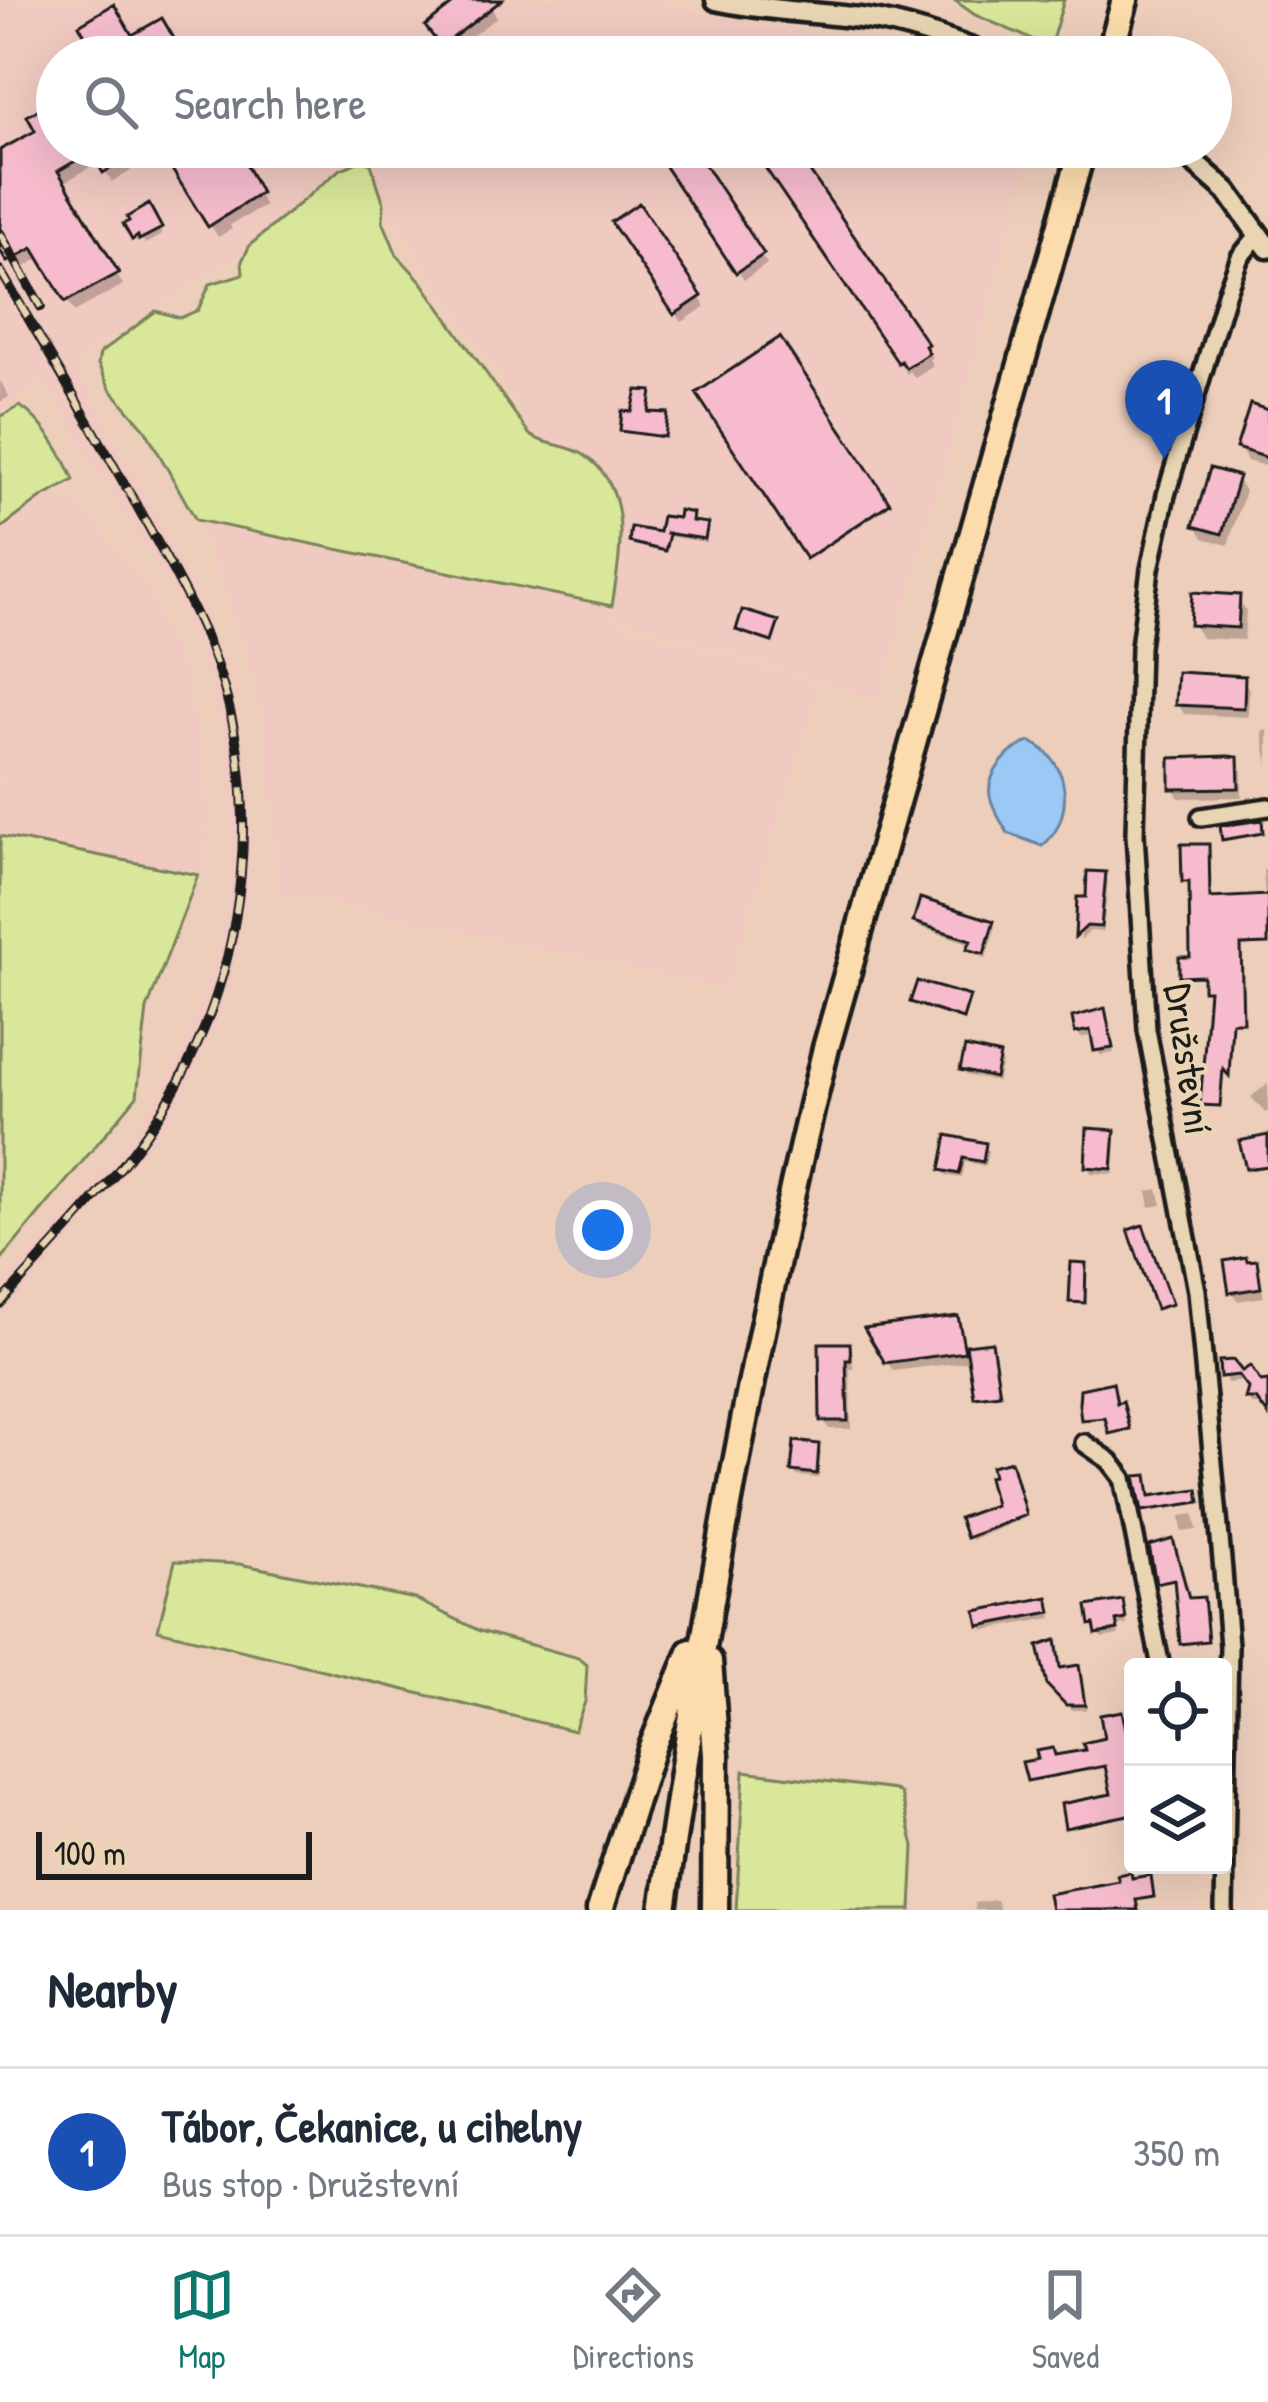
<!DOCTYPE html>
<html lang="en">
<head>
<meta charset="utf-8">
<style>
  body { margin:0; font-family:"Patrick Hand",sans-serif; background:#f2f2f3; color:#1f2937 }
  .controls { position:absolute; right:36px; bottom:36px; display:grid; overflow:hidden; border-radius:12px; box-shadow:0 12px 48px #0002 }
  .controls button { width:108px; height:108px; display:grid; place-items:center; padding:0; border:0; border-bottom:3px solid #e0e1e3; background:#fff; color:#1f2937; font:60px sans-serif }
  .scale { position:absolute; left:36px; bottom:30px; width:276px; box-sizing:border-box; padding-left:12px; border:6px solid #1c1c1c; border-top:0; font-size:33px; line-height:42px; white-space:nowrap; color:#1c1c1c; -webkit-text-stroke:9px #e9d5b3; paint-order:stroke }
  .you { position:absolute; left:603px; top:1230px; width:42px; height:42px; margin:-30px; border:9px solid #fff; border-radius:50%; background:#1a73e8; box-shadow:0 0 0 18px #1a73e833 }
  .badge { display:grid; place-items:center; width:78px; height:78px; border-radius:50%; background:#0f766e; color:#fff; font-size:39px; font-weight:700 }
  .pin { position:absolute; translate:-50% -99px; filter:drop-shadow(0 3px 6px #0008) }
  .pin::after { content:''; position:absolute; top:63px; width:42px; height:36px; background:inherit; clip-path:polygon(0 0,100% 0,50% 100%) }
  .list { margin:0; padding:0; list-style:none }
  h2 { display:flex; justify-content:space-between; align-items:center; height:156px; margin:0; padding:0 48px; font-size:51px }
  h2 small { font-size:39px; font-weight:400; color:#747a83 }
  .list li { display:grid; grid-template-columns:78px 1fr auto; gap:36px; align-items:center; box-sizing:border-box; height:168px; padding:0 48px; border-top:3px solid #e0e1e3 }
  .list b { display:block; font-size:45px; white-space:nowrap }
  .list p { margin:0; font-size:39px; white-space:nowrap; color:#747a83 }
  .list em { font-size:39px; font-style:normal; color:#747a83 }
  .icon { flex:none; width:66px; height:66px; fill:none; stroke:currentColor; stroke-width:2; stroke-linecap:round; stroke-linejoin:round }
  .map { position:relative; flex:none; width:1268px; height:1910px; overflow:hidden }
  .search { position:absolute; background:#fff; box-shadow:0 12px 48px #0002; left:36px; right:36px; top:36px; height:132px; display:flex; align-items:center; gap:30px; box-sizing:border-box; padding:0 42px; border-radius:66px; color:#747a83; font-size:45px }
  .sheet { height:324px; background:#fff }
  nav { display:flex; justify-content:space-around; align-items:center; box-sizing:border-box; height:168px; border-top:3px solid #e0e1e3; background:#fff; font-size:33px; color:#747a83 }
  nav a { display:grid; justify-items:center; gap:6px }
  nav .on { color:#0f766e }
  .map>svg:first-child { display:block }
  .built { fill:#f0c9c0 }
  .green { fill:#d8e79a; stroke:#7a825b; stroke-width:3 }
  .water { fill:#9cc8f6; stroke:#69839f; stroke-width:3 }
  .shadow { fill:#0003 }
  .building { fill:#f6bccd; stroke:#1c1c1c; stroke-width:3 }
  .lines { fill:none; stroke-linecap:round; stroke-linejoin:round }
  .minor-casing { stroke:#1c1c1c; stroke-width:24 }
  .tertiary-casing { stroke:#1c1c1c; stroke-width:27 }
  .primary-casing { stroke:#1c1c1c; stroke-width:33 }
  .minor { stroke:#e9d5b3; stroke-width:15 }
  .tertiary { stroke:#e9d5b3; stroke-width:18 }
  .primary { stroke:#fcdcac; stroke-width:24 }
  .rail-casing { stroke:#1c1c1c; stroke-width:10 }
  .rail { stroke:#e9d5b3; stroke-width:6; stroke-dasharray:18; stroke-linecap:butt }
  .labels { text-anchor:middle; stroke-width:9; stroke-linejoin:round; paint-order:stroke }
  .street-label { font-size:39px; fill:#1c1c1c; stroke:#e9d5b3 }
</style>
</head>
<body>
<div class="map">
<svg width="1268" height="1910" viewBox="0 0 1268 1910">
  <rect width="100%" height="100%" fill="#edcebb"/>
  <filter id="ink" filterUnits="userSpaceOnUse"><feTurbulence type="fractalNoise" baseFrequency=".00833" numOctaves="2"/><feDisplacementMap in="SourceGraphic" scale="24" xChannelSelector="R" yChannelSelector="G"/><feConvolveMatrix kernelMatrix="1 2 1 2 8 2 1 2 1" color-interpolation-filters="sRGB"/></filter>
  <g filter="url(#ink)">
    <path class="built" d="M 0,0 L 661,0 L 666,7 L 835,37 L 886,57 L 57,57 L 57,147 L 1032,147 L 879,701 L 617,616 L 615,589 L 621,516 L 574,450 L 538,437 L 490,359 L 422,262 L 381,193 L 371,163 L 362,160 L 339,170 L 249,248 L 74,361 L 194,586 L 227,663 L 251,778 L 250,892 L 227,996 L 187,1090 L 154,1140 L 0,1321 L 0,1287 L 137,1127 L 167,1079 L 189,1033 L 220,938 L 229,889 L 231,828 L 229,780 L 220,724 L 206,669 L 174,595 L 43,382 L 0,409 Z
      M 48,496 L 78,503 L 146,586 L 184,672 L 202,744 L 209,813 L 205,876 L 0,833 L 0,533 Z
      M 201,524 L 600,604 L 622,625 L 803,680 L 817,693 L 727,989 L 277,892 L 266,734 L 244,648 Z"/>
    <path class="green" d="M 954,0 L 1064,0 L 1050,47 L 975,15 Z
      M 362,160 L 371,164 L 384,204 L 383,221 L 397,255 L 421,281 L 530,435 C 546,446 567,444 584,455 C 634,488 620,555 612,606 L 196,520 L 145,429 L 110,389 L 98,364 L 100,353 L 156,311 L 180,318 L 198,310 L 210,284 L 243,274 L 242,261 L 250,245 L 339,170 Z
      M 20,406 C 43,421 63,454 74,480 L 41,498 L 0,529 L 0,417 Z
      M 0,836 L 198,875 L 147,1009 L 137,1096 L 0,1261 Z
      M 175,1561 L 239,1564 L 415,1599 L 480,1631 L 579,1658 L 587,1665 L 585,1702 L 574,1731 L 158,1630 Z
      M 744,1771 L 895,1790 L 901,1794 L 914,1846 L 911,1910 L 736,1910 Z"/>
    <path class="water" d="M 1030,742 C 1072,759 1075,820 1042,846 L 1008,833 C 1001,822 993,809 990,796 C 986,774 1010,747 1030,742 Z"/>
    <path class="shadow" d="M 463,0 L 486,0 L 497,17 L 448,54 L 434,36 Z
      M 57,102 L 57,147 L 117,147 L 131,171 L 112,182 L 100,161 L 62,184 L 123,285 L 74,312 L 42,257 L 16,272 L 0,244 L 0,151 L 39,132 Z
      M 161,147 L 232,147 L 265,206 L 230,225 L 232,229 L 218,237 Z
      M 661,147 L 689,147 L 767,264 L 744,280 L 662,159 Z
      M 785,147 L 790,147 L 932,357 L 929,359 L 933,366 L 915,378 L 910,371 L 907,374 L 770,173 Z
      M 148,208 L 162,235 L 145,244 L 143,240 L 137,243 L 127,225 Z
      M 621,232 L 700,297 L 705,307 L 682,322 Z
      M 779,342 L 888,507 L 810,559 L 700,394 Z
      M 0,380 L 9,397 L 0,402 Z
      M 1268,413 L 1268,467 L 1247,461 L 1240,448 Z
      M 1237,479 L 1245,491 L 1228,545 L 1203,538 L 1196,525 Z
      M 691,515 L 692,524 L 708,530 L 706,542 L 666,536 L 666,553 L 632,541 L 661,536 L 665,519 L 681,522 Z
      M 1238,598 L 1246,611 L 1244,640 L 1201,638 L 1193,624 Z
      M 1243,679 L 1249,689 L 1248,717 L 1184,714 L 1178,704 Z
      M 1268,730 L 1268,767 L 1262,731 Z
      M 1236,760 L 1242,770 L 1242,797 L 1179,798 L 1173,788 Z
      M 1209,850 L 1210,901 L 1265,898 L 1263,870 L 1268,870 L 1268,940 L 1247,941 L 1248,947 L 1240,947 L 1242,1024 L 1233,1024 L 1230,1074 L 1223,1067 L 1220,1108 L 1203,1104 L 1212,992 L 1206,989 L 1206,978 L 1182,976 L 1193,960 L 1192,884 L 1185,881 Z
      M 1105,875 L 1108,880 L 1103,932 L 1090,931 L 1081,940 L 1080,900 L 1089,900 Z
      M 916,921 L 992,923 L 995,929 L 986,958 L 974,954 L 972,944 L 919,927 Z
      M 1104,1011 L 1114,1053 L 1100,1055 L 1094,1035 L 1081,1038 L 1078,1032 Z
      M 998,1057 L 1002,1063 L 997,1082 L 966,1075 L 963,1070 Z
      M 1268,1083 L 1268,1111 L 1265,1113 L 1251,1097 Z
      M 1113,1133 L 1116,1139 L 1114,1174 L 1091,1173 L 1088,1167 Z
      M 950,1138 L 984,1145 L 988,1151 L 985,1166 L 965,1162 L 962,1178 L 947,1176 L 943,1170 Z
      M 1158,1189 L 1162,1205 L 1150,1207 L 1147,1191 Z
      M 1255,1263 L 1264,1297 L 1238,1301 L 1232,1292 Z
      M 957,1319 L 966,1348 L 991,1347 L 999,1395 L 977,1397 L 972,1361 L 893,1371 L 868,1331 Z
      M 848,1346 L 854,1369 L 850,1369 L 851,1429 L 829,1429 L 823,1420 Z
      M 1222,1364 L 1260,1386 L 1268,1384 L 1263,1405 L 1252,1405 L 1248,1398 L 1251,1389 L 1245,1381 L 1227,1383 Z
      M 817,1446 L 821,1452 L 818,1478 L 797,1476 L 794,1470 Z
      M 1011,1468 L 1025,1518 L 971,1540 L 963,1520 L 999,1507 Z
      M 1194,1514 L 1197,1530 L 1182,1532 L 1180,1516 Z
      M 1047,1600 L 1052,1618 L 985,1630 L 981,1625 Z
      M 1124,1609 L 1127,1625 L 1117,1626 L 1119,1635 L 1102,1638 L 1093,1624 Z
      M 1054,1643 L 1061,1671 L 1080,1674 L 1086,1710 L 1072,1710 L 1054,1691 Z
      M 1133,1745 L 1133,1816 L 1068,1827 L 1114,1796 L 1108,1767 L 1030,1781 L 1026,1764 Z
      M 996,1900 L 1000,1910 L 975,1910 L 974,1903 Z"/>
    <path class="building" d="M 458,0 L 502,0 L 441,47 L 425,26 Z
      M 114,4 L 132,35 L 162,18 L 185,57 L 105,57 L 97,44 L 92,47 L 79,25 Z
      M 57,99 L 57,147 L 121,147 L 127,158 L 103,173 L 91,152 L 58,171 L 119,273 L 65,302 L 33,248 L 7,262 L 0,250 L 0,150 L 35,131 L 27,116 Z
      M 158,147 L 237,147 L 261,193 L 208,227 Z
      M 652,147 L 693,147 L 764,254 L 736,273 Z
      M 780,147 L 793,147 L 928,344 L 925,346 L 929,353 L 906,368 L 901,361 L 898,363 L 760,160 Z
      M 639,203 L 702,296 L 674,315 L 611,222 Z
      M 149,204 L 162,228 L 139,240 L 138,236 L 132,240 L 123,224 L 129,221 L 127,217 Z
      M 780,337 L 890,503 L 806,559 L 696,393 Z
      M 637,390 L 652,391 L 649,412 L 668,413 L 665,437 L 620,431 L 622,411 L 632,412 Z
      M 1250,404 L 1268,410 L 1268,458 L 1236,448 Z
      M 1210,468 L 1239,476 L 1222,534 L 1193,526 Z
      M 679,510 L 693,513 L 692,521 L 708,523 L 705,539 L 665,533 L 669,534 L 665,551 L 629,542 L 631,527 L 659,532 L 662,516 L 678,518 Z
      M 1192,592 L 1240,595 L 1238,628 L 1190,625 Z
      M 742,610 L 779,621 L 772,642 L 736,630 Z
      M 1177,672 L 1245,676 L 1244,708 L 1175,705 Z
      M 1228,756 L 1238,757 L 1239,788 L 1170,789 L 1170,758 Z
      M 1262,820 L 1263,833 L 1222,840 L 1220,826 Z
      M 1181,844 L 1209,844 L 1210,898 L 1268,895 L 1268,944 L 1241,945 L 1243,1022 L 1232,1022 L 1229,1076 L 1223,1069 L 1220,1106 L 1200,1105 L 1209,990 L 1203,990 L 1203,976 L 1179,977 L 1179,957 L 1190,957 L 1189,882 L 1182,882 Z
      M 1087,871 L 1106,872 L 1101,927 L 1087,926 L 1075,937 L 1077,897 L 1086,897 Z
      M 920,898 L 994,921 L 984,954 L 967,949 L 971,940 L 913,922 Z
      M 917,981 L 970,996 L 963,1019 L 910,1002 Z
      M 1105,1008 L 1113,1048 L 1094,1051 L 1090,1030 L 1075,1033 L 1072,1017 Z
      M 965,1047 L 1000,1055 L 995,1078 L 960,1070 Z
      M 1087,1128 L 1115,1130 L 1112,1169 L 1085,1167 Z
      M 947,1135 L 986,1143 L 983,1162 L 963,1158 L 959,1174 L 940,1170 Z
      M 1268,1135 L 1268,1166 L 1246,1169 L 1239,1141 Z
      M 1143,1225 L 1172,1304 L 1156,1309 L 1128,1230 Z
      M 1246,1257 L 1247,1261 L 1257,1260 L 1261,1288 L 1229,1293 L 1224,1261 Z
      M 1071,1262 L 1086,1263 L 1085,1303 L 1069,1302 Z
      M 958,1316 L 965,1352 L 885,1363 L 864,1328 Z
      M 992,1342 L 1000,1394 L 974,1397 L 966,1345 Z
      M 819,1343 L 850,1343 L 851,1360 L 846,1360 L 848,1421 L 820,1421 Z
      M 1233,1360 L 1242,1371 L 1250,1366 L 1261,1382 L 1268,1381 L 1268,1415 L 1256,1399 L 1245,1399 L 1248,1388 L 1238,1375 L 1220,1377 L 1219,1361 Z
      M 1113,1382 L 1117,1403 L 1123,1401 L 1130,1429 L 1109,1434 L 1105,1418 L 1081,1420 L 1079,1404 L 1080,1389 Z
      M 794,1441 L 819,1444 L 817,1474 L 791,1471 Z
      M 1011,1461 L 1026,1515 L 966,1538 L 959,1518 L 995,1505 L 988,1477 L 993,1476 L 991,1466 Z
      M 1147,1475 L 1150,1496 L 1198,1489 L 1200,1502 L 1142,1511 L 1135,1476 Z
      M 1173,1539 L 1189,1598 L 1204,1597 L 1208,1641 L 1180,1644 L 1174,1579 L 1156,1583 L 1149,1546 Z
      M 1048,1597 L 1051,1612 L 979,1626 L 976,1611 Z
      M 1123,1600 L 1126,1619 L 1116,1621 L 1118,1630 L 1096,1634 L 1094,1624 L 1090,1625 L 1087,1606 Z
      M 1056,1640 L 1060,1668 L 1079,1665 L 1085,1705 L 1066,1705 L 1047,1685 L 1038,1646 Z
      M 1122,1711 L 1133,1762 L 1133,1814 L 1065,1828 L 1061,1804 L 1111,1794 L 1105,1766 L 1027,1781 L 1022,1762 L 1038,1759 L 1036,1751 L 1053,1748 L 1055,1755 L 1085,1750 L 1083,1743 L 1104,1738 L 1100,1715 Z
      M 1131,1872 L 1132,1878 L 1151,1875 L 1154,1897 L 1136,1900 L 1138,1910 L 1051,1910 L 1048,1894 L 1119,1881 L 1117,1875 Z"/>
    <g class="lines">
      <defs>
        <path id="minor" d="M 1201,817 L 1268,807
          M 1084,1443 L 1110,1461 L 1123,1478 L 1161,1667
          M 1224,1910 L 1229,1646 L 1223,1571 L 1197,1291 L 1147,1030 L 1135,834 L 1140,647 L 1150,569 L 1166,495 L 1227,291 L 1240,257 L 1259,234"/>
        <path id="tertiary" d="M 716,0 C 766,11 817,12 867,19 C 910,25 953,42 994,57
          M 1177,147 L 1227,191 L 1268,248"/>
        <path id="primary" d="M 1109,57 L 1125,0
          M 709,1661 L 716,1755 L 715,1910
          M 600,1910 L 652,1747 L 691,1652
          M 663,1910 C 703,1619 756,1333 826,1048 L 1083,147"/>
      </defs>
      <use href="#minor" class="minor-casing"/>
      <use href="#tertiary" class="tertiary-casing"/>
      <use href="#primary" class="primary-casing"/>
      <use href="#minor" class="minor"/>
      <use href="#tertiary" class="tertiary"/>
      <use href="#primary" class="primary"/>
      <defs>
        <path id="rail" d="M 0,233 L 41,307
          M 0,270 C 46,348 92,427 137,506 C 165,557 195,606 215,661 C 264,796 247,960 177,1085 C 132,1166 61,1235 0,1304"/>
      </defs>
      <use href="#rail" class="rail-casing"/>
      <use href="#rail" class="rail"/>
    </g>
  </g>
  <g class="labels">
    <g class="street-label">
      <text transform="translate(1189 1059) rotate(82)" y="14">Družstevní</text>
    </g>
  </g>
</svg>
<div class="controls">
<button><svg class="icon" aria-label="locate" viewBox="0 0 24 24"><circle cx="12" cy="12" r="6"/><path d="M12 2v4M12 18v4M2 12h4M18 12h4"/></svg></button>
<button><svg class="icon" aria-label="layers" viewBox="0 0 24 24"><path d="M12 4l9 5-9 5-9-5zM3 14l9 5 9-5"/></svg></button>
</div>
<div class="scale">100 m</div>
<div class="you"></div>
<div class="pin badge" style="left:1164px;top:459px;background:#1a4fb4">1</div>
<div class="search"><svg class="icon" aria-label="search" viewBox="0 0 24 24"><circle cx="10" cy="10" r="6"/><path d="M15 15l6 6"/></svg>Search here</div>
</div>
<section class="sheet">
<h2>Nearby<small></small></h2>
<ul class="list">
<li><span class="badge" style="background:#1a4fb4">1</span><div><b>Tábor, Čekanice, u cihelny</b><p>Bus stop · Družstevní</p></div><em>350 m</em></li>
</ul>
</section>
<nav>
<a class="on"><svg class="icon" aria-label="map" viewBox="0 0 24 24"><path d="M3 6l6-2 6 2 6-2v14l-6 2-6-2-6 2zM9 4v14M15 6v14"/></svg>Map</a>
<a><svg class="icon" aria-label="directions" viewBox="0 0 24 24"><path d="M12 3l9 9-9 9-9-9zM9 14v-3h6M13 9l2 2-2 2"/></svg>Directions</a>
<a><svg class="icon" aria-label="saved" viewBox="0 0 24 24"><path d="M7 4h10v16l-5-4-5 4z"/></svg>Saved</a>
</nav>
</body>
</html>
